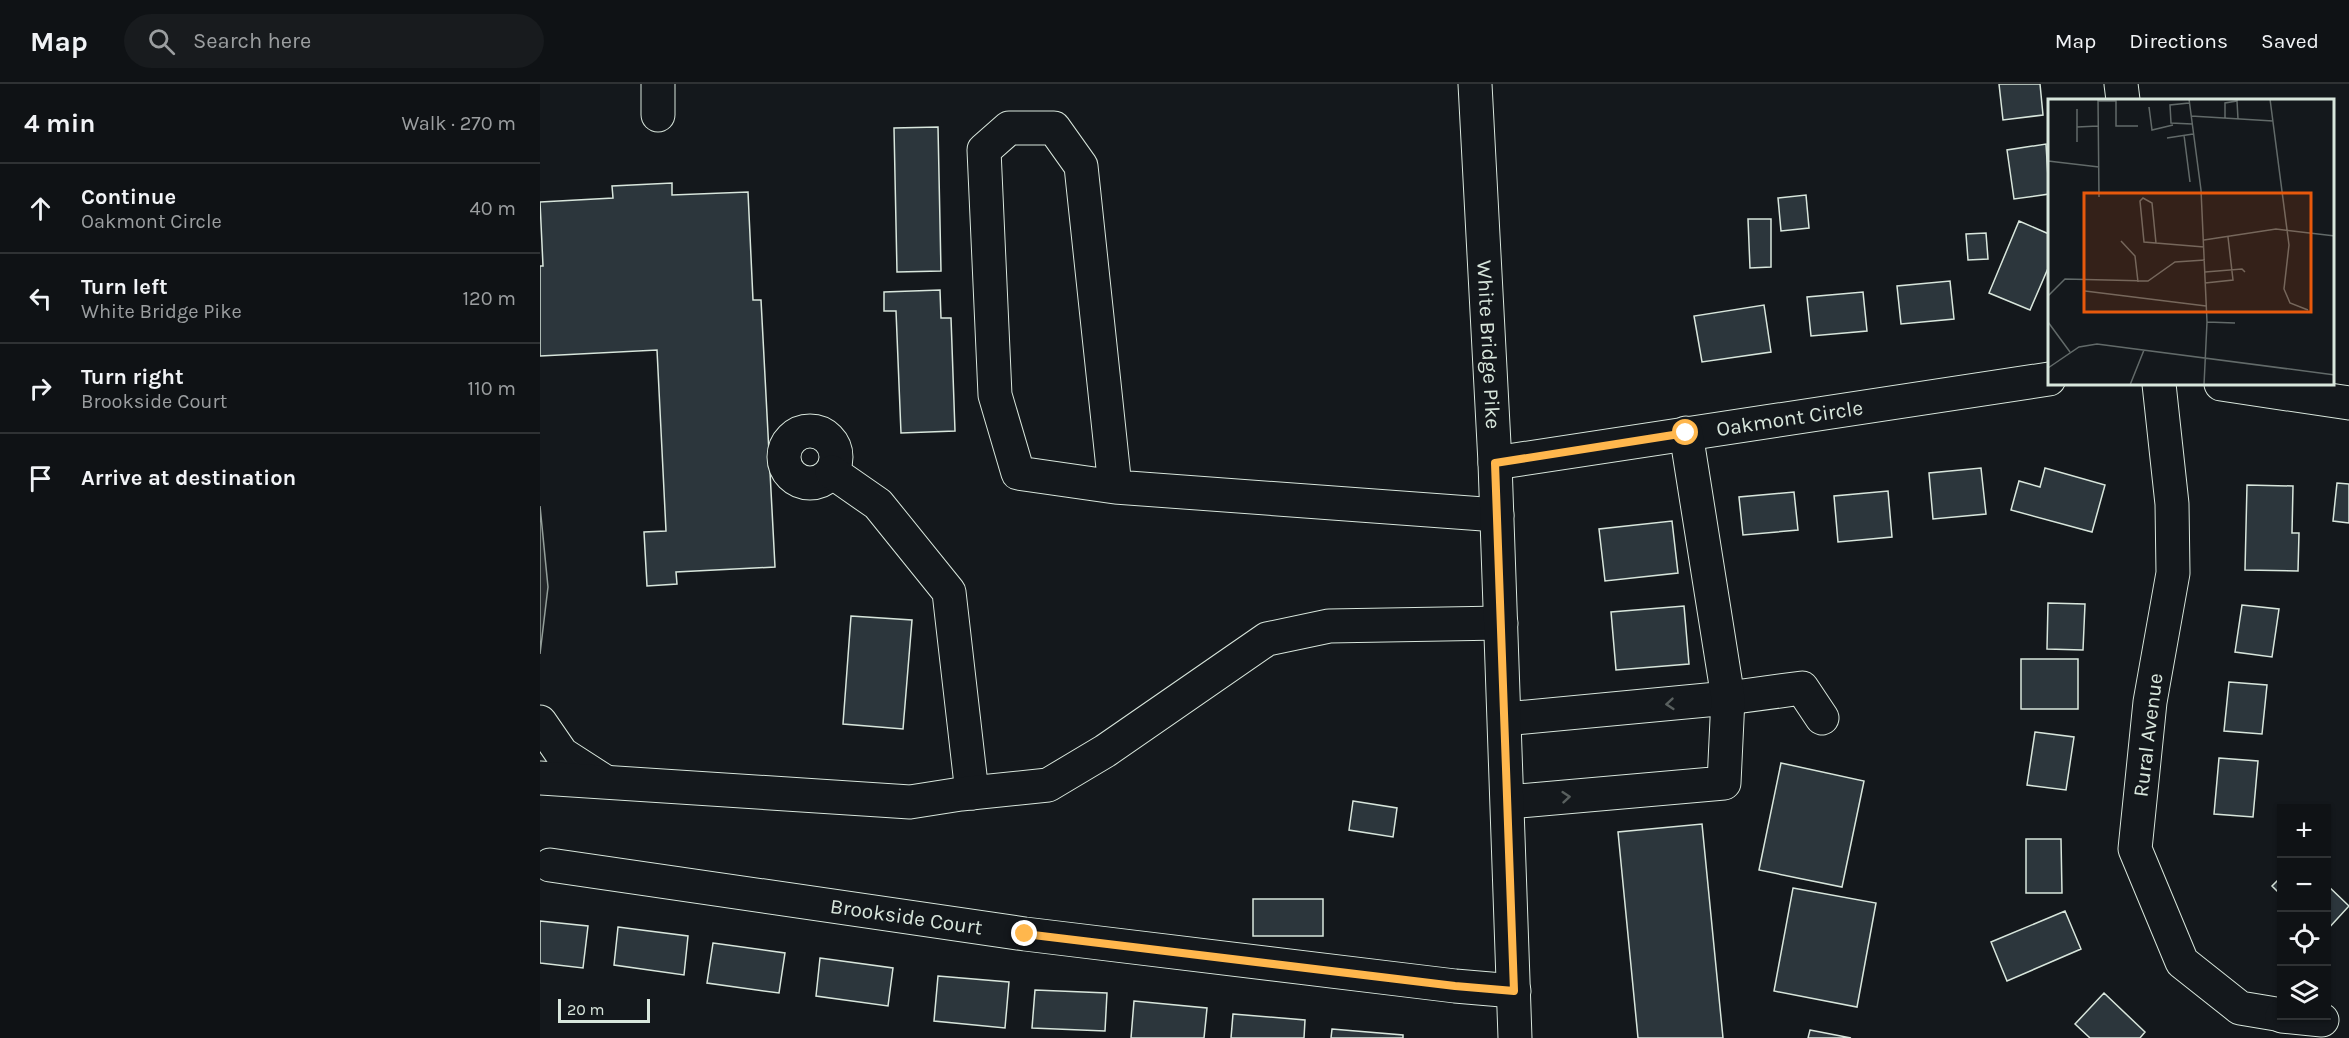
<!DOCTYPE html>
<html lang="en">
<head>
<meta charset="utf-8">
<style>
  body { margin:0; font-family:Karla,sans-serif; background:#181b1e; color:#f1f3f6 }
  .controls { position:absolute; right:18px; bottom:18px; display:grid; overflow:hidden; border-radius:0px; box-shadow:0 2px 4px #0004 }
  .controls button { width:54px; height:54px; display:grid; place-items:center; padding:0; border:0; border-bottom:2px solid #2f3234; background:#0f1215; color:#f1f3f6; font:30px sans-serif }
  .scale { position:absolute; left:18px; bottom:15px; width:92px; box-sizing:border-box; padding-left:6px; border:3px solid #d8e6dc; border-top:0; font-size:16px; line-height:21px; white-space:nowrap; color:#d8e6dc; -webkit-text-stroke:4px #14181c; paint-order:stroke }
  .stop { position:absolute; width:18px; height:18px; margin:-14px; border:4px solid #ffb74d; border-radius:50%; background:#fff }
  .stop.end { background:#ffb74d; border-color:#fff; box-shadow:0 2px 6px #0008 }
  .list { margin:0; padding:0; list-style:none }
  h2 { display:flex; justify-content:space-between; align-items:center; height:78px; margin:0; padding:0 24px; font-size:26px }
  h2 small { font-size:20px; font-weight:400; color:#9b9ea0 }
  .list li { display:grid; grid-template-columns:39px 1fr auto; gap:18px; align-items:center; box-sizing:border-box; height:90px; padding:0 24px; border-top:2px solid #2f3234 }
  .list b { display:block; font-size:22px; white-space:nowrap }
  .list p { margin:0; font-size:20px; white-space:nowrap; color:#9b9ea0 }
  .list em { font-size:20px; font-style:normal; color:#9b9ea0 }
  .icon { flex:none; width:33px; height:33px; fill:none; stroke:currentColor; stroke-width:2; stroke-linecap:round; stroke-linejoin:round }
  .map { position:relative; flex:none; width:1809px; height:954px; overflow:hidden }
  header { display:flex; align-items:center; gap:36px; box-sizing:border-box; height:84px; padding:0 30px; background:#0f1215; border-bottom:2px solid #2f3234 }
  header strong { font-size:28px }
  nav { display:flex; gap:33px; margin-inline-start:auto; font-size:21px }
  .search { width:420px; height:54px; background:#181b1e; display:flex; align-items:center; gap:15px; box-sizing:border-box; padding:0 21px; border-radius:33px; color:#9b9ea0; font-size:22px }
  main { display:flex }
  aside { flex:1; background:#0f1215 }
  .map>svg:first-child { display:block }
  .parking { fill:#24282b; stroke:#939e99; stroke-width:1.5 }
  .building { fill:#2c363c; stroke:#d8e6dc; stroke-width:1.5 }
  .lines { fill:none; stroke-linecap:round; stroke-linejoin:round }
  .minor-casing { stroke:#d8e6dc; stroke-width:35 }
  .major-casing { stroke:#d8e6dc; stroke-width:35 }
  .minor { stroke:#14181c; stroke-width:33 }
  .major { stroke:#14181c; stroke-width:33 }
  .oneway { stroke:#59605f }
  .route { stroke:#ffb74d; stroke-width:8 }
  .labels { text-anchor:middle; stroke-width:4.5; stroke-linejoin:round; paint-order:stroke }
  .street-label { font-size:21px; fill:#d8e6dc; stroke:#14181c }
  .inset-road { fill:none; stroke:#626a69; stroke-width:1.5 }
  .view { fill:#e8590c; fill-opacity:0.15; stroke:#e8590c; stroke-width:3 }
  .inset-edge { fill:none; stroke:#d8e6dc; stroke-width:3 }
</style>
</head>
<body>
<header>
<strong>Map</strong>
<div class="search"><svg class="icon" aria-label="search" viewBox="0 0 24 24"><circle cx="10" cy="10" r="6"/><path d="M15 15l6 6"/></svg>Search here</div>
<nav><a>Map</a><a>Directions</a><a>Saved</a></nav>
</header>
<main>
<aside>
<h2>4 min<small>Walk · 270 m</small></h2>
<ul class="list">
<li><svg class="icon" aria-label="ahead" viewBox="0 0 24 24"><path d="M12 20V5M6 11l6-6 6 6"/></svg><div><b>Continue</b><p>Oakmont Circle</p></div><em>40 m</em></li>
<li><svg class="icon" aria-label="left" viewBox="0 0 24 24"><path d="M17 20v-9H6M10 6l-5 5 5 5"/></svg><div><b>Turn left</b><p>White Bridge Pike</p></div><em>120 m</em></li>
<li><svg class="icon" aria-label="right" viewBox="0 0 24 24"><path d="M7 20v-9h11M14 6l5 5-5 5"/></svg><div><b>Turn right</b><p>Brookside Court</p></div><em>110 m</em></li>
<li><svg class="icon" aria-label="arrive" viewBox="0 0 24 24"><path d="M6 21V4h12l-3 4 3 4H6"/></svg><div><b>Arrive at destination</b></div></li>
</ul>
</aside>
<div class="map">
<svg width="1809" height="954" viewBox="0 0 1809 954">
  <rect width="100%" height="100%" fill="#14181c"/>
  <path class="parking" d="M 0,422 L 8,503 L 0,570 Z"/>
  <path class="building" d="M 1459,0 L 1500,0 L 1503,31 L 1463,36 Z
    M 398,43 L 401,187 L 357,188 L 354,44 Z
    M 1506,60 L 1509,110 L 1474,115 L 1467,66 Z
    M 132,99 L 132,111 L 208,108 L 213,216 L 221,216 L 235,483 L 136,488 L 137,500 L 107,502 L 104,448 L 126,447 L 117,266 L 0,272 L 0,182 L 3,182 L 0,118 L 73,114 L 72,102 Z
    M 1266,111 L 1269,144 L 1241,147 L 1238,114 Z
    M 1208,135 L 1231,135 L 1231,183 L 1210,184 Z
    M 1479,137 L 1509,150 L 1509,182 L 1490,226 L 1449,209 Z
    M 1446,149 L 1448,175 L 1428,176 L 1426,150 Z
    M 1410,197 L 1414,235 L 1361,240 L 1357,202 Z
    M 400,206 L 401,234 L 411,234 L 415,347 L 361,349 L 356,227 L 344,227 L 344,208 Z
    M 1323,208 L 1327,247 L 1271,252 L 1267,213 Z
    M 1224,221 L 1231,268 L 1162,278 L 1154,232 Z
    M 1441,384 L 1446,430 L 1393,435 L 1389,389 Z
    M 1505,384 L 1565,401 L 1552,448 L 1471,426 L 1479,397 L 1500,403 Z
    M 1797,399 L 1809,400 L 1809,439 L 1793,437 Z
    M 1707,401 L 1753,402 L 1752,449 L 1759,449 L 1758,487 L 1705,486 Z
    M 1348,407 L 1352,453 L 1298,458 L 1294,412 Z
    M 1254,408 L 1258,446 L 1203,451 L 1199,413 Z
    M 1132,437 L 1138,489 L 1065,497 L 1059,445 Z
    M 1508,519 L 1545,520 L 1543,566 L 1507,565 Z
    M 1702,521 L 1739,525 L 1732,573 L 1695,568 Z
    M 1144,522 L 1149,580 L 1076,586 L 1071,528 Z
    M 311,532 L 372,536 L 363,645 L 303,640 Z
    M 1481,575 L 1538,575 L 1538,625 L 1481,625 Z
    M 1689,598 L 1727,601 L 1722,650 L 1684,647 Z
    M 1495,648 L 1534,653 L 1526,706 L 1487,701 Z
    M 1679,674 L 1718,677 L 1713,733 L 1674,730 Z
    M 1241,679 L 1324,697 L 1302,803 L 1219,786 Z
    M 813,717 L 857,724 L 853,753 L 809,746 Z
    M 1162,740 L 1183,954 L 1098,954 L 1078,748 Z
    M 1486,755 L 1521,755 L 1522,809 L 1486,809 Z
    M 1742,792 L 1742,812 L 1732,802 Z
    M 1786,800 L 1809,822 L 1786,847 Z
    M 1253,804 L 1336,819 L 1317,923 L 1234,907 Z
    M 713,815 L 783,815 L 783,852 L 713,852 Z
    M 1525,827 L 1541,865 L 1467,897 L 1451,858 Z
    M 0,837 L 48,842 L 43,884 L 0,879 Z
    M 78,843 L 148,852 L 144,891 L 74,881 Z
    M 173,859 L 245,869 L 239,909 L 167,899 Z
    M 280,874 L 353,884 L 348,922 L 276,912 Z
    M 398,892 L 469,898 L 465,944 L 394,937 Z
    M 495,906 L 567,909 L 565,947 L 492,944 Z
    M 1564,909 L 1605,948 L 1600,954 L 1550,954 L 1535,940 Z
    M 594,917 L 667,924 L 664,954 L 591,954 Z
    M 693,930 L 765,936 L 764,954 L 691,954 Z
    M 792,945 L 863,951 L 863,954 L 791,954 Z
    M 1270,946 L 1311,954 L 1268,954 Z"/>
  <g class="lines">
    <defs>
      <g id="minor">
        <path d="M 1581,0 L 1583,16"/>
        <path d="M 118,31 L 118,0"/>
        <path d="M 1619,300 L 1632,420 L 1633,489 L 1610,618 L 1595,765 L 1642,878 L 1700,924 L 1742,931"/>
        <path d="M 1681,300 L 1809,319"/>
        <circle cx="270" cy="373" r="26"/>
        <path id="s1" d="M 955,379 L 1509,295"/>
        <path d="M 292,388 L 338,420 L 409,508 L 432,709"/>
        <path d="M 575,403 L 541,82 L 514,44 L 469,44 L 444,66 L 455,311 L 478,389 L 575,403 L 957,431"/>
        <path d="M 965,635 L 1188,614 L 1262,604 L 1282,634"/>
        <path d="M 0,638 L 22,670 L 64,697"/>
        <path d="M 0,694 L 370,718 L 421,710 L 508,701 L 565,667 L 727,555 L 789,542 L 961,539"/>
        <path d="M 968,718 L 1184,699 L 1188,614 L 1146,349"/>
        <path id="s2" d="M 10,781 L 485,850 L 915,902 L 974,907"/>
        <path d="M 1742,932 L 1782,936"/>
      </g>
      <g id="major">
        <path id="s3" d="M 935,0 L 955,379 L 975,954"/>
      </g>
    </defs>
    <use href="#minor" class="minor-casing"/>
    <use href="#major" class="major-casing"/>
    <use href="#minor" class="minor"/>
    <use href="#major" class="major"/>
  </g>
  <defs><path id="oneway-chevron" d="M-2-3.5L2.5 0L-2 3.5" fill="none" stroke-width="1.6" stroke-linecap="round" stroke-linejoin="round" transform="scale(1.5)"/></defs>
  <g class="oneway">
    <use href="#oneway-chevron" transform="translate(1130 620) rotate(175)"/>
    <use href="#oneway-chevron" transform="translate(1026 713) rotate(-5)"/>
  </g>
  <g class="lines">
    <path class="route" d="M 485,850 L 915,902 L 974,907 L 955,379 L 1146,349"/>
  </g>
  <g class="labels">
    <g class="street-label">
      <text dy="7" stroke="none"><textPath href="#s3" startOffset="261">White Bridge Pike</textPath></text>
      <text dy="7" stroke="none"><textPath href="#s1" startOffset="298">Oakmont Circle</textPath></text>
      <text transform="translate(1608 651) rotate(-83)" y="7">Rural Avenue</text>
      <text dy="7" stroke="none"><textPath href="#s2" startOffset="360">Brookside Court</textPath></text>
    </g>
  </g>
  <g transform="translate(1508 15)">
    <rect width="286" height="286" fill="#14181c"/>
    <path class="inset-road" d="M 50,0 L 51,98M 141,0 L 153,91 L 159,223 L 156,286M 222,0 L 241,146 L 236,190 L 242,204 L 260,211M 50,2 L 68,2 L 68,27 L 90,27M 141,4 L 122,6 L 123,24 L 144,25M 101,8 L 104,31 L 125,26M 29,10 L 29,43M 143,17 L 225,22M 177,19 L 177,4 L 189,2 L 190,20M 29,28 L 50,27M 136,36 L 142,83M 119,39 L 145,35M 0,62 L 51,68M 156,141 L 228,130 L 287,137M 73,142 L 87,157 L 90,183M 108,144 L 104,104 L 95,99 L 92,102 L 96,143 L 156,148M 157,173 L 194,170 L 197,173M 157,184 L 185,181 L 180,138M 37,192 L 158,207M 0,197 L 17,180 L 100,182 L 127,163 L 157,161M 0,223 L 22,253M 159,223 L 187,224M 0,269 L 31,248 L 49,245 L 287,276M 82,286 L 96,251"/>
    <path class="view" d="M 36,94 L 263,94 L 263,213 L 36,213 Z"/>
    <rect width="286" height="286" class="inset-edge"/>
  </g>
</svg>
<div class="controls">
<button>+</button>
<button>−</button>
<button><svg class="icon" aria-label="locate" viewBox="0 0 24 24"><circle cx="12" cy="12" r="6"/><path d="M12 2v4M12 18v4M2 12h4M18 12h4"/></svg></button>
<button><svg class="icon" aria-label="layers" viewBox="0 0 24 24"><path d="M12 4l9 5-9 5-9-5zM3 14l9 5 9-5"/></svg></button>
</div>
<div class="scale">20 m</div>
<div class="stop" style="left:1146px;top:349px"></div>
<div class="stop end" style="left:485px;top:850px"></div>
</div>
</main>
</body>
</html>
